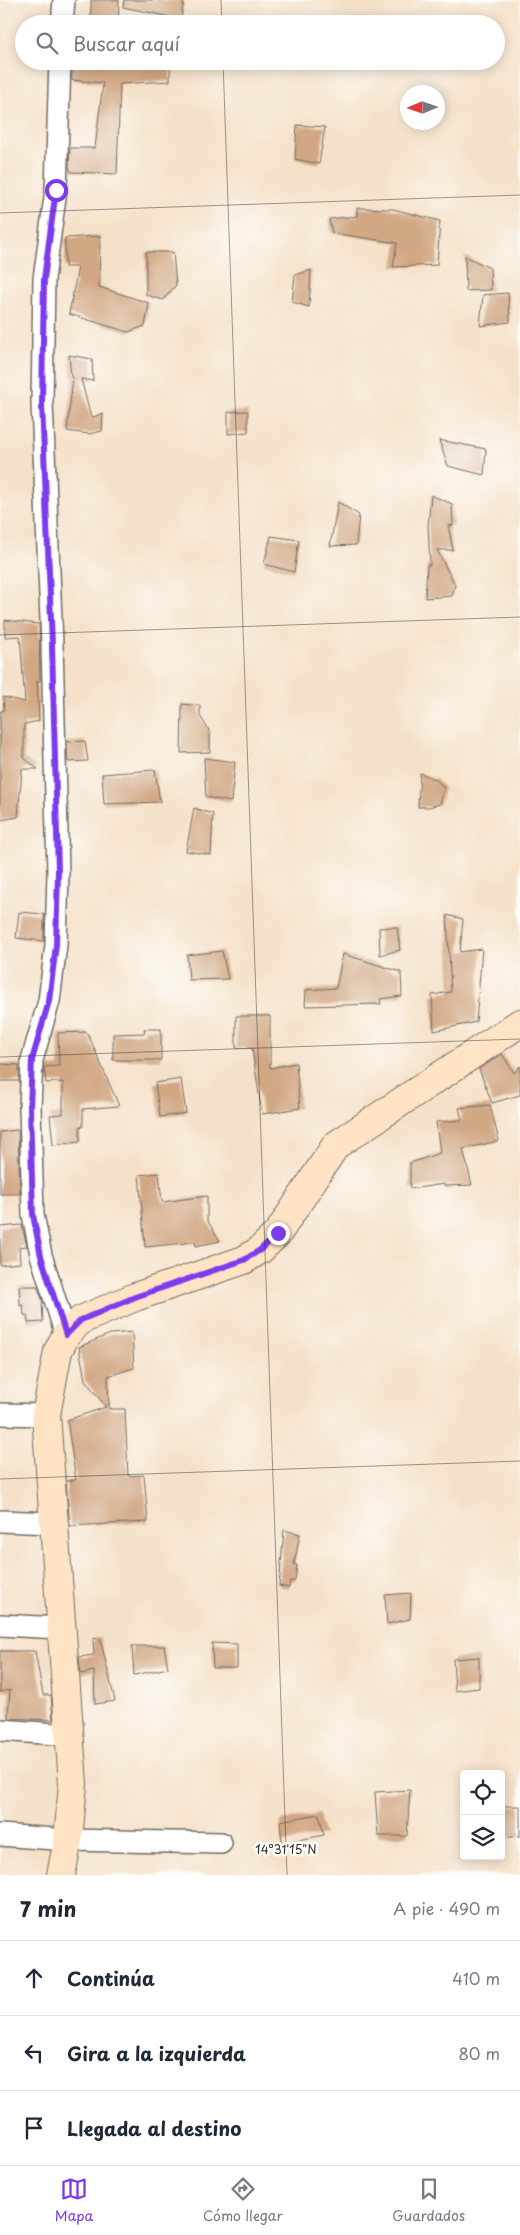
<!DOCTYPE html>
<html lang="es">
<head>
<meta charset="utf-8">
<style>
  body { margin:0; font-family:"Playpen Sans",sans-serif; background:#f6f6f7; color:#1f2937 }
  .controls { position:absolute; right:15px; bottom:15px; display:grid; overflow:hidden; border-radius:5px; box-shadow:0 2px 12px #0003 }
  .controls button { width:45px; height:45px; display:grid; place-items:center; padding:0; border:0; border-bottom:1px solid #e0e1e3; background:#fff; color:#1f2937; font:25px sans-serif }
  .compass { position:absolute; left:400px; top:85px; width:45px; height:45px; border-radius:50%; background:#fff; box-shadow:0 2px 12px #0003; rotate:268deg }
  .stop { position:absolute; width:15px; height:15px; margin:-11px; border:4px solid #7c3aed; border-radius:50%; background:#fff }
  .stop.end { background:#7c3aed; border-color:#fff; box-shadow:0 1px 5px #0008 }
  .list { margin:0; padding:0; list-style:none }
  h2 { display:flex; justify-content:space-between; align-items:center; height:65px; margin:0; padding:0 20px; font-size:21px }
  h2 small { font-size:16px; font-weight:400; color:#747a83 }
  .list li { display:grid; grid-template-columns:32px 1fr auto; gap:15px; align-items:center; box-sizing:border-box; height:75px; padding:0 20px; border-top:1px solid #e0e1e3 }
  .list b { display:block; font-size:19px; white-space:nowrap }
  .list em { font-size:16px; font-style:normal; color:#747a83 }
  .icon { flex:none; width:28px; height:28px; fill:none; stroke:currentColor; stroke-width:2; stroke-linecap:round; stroke-linejoin:round }
  .map { position:relative; flex:none; width:520px; height:1875px; overflow:hidden }
  .search { position:absolute; background:#fff; box-shadow:0 2px 12px #0003; left:15px; right:15px; top:15px; height:55px; display:flex; align-items:center; gap:12px; box-sizing:border-box; padding:0 18px; border-radius:28px; color:#747a83; font-size:19px }
  .sheet { height:290px; background:#fff }
  nav { display:flex; justify-content:space-around; align-items:center; box-sizing:border-box; height:70px; border-top:1px solid #e0e1e3; background:#fff; font-size:14px; color:#747a83 }
  nav a { display:grid; justify-items:center; gap:2px }
  nav .on { color:#7c3aed }
  .map>svg:first-child { display:block }
  .building { fill:#d1a784 }
  .lines { fill:none; stroke-linecap:round; stroke-linejoin:round }
  .street-casing { stroke:#726b62; stroke-width:24 }
  .secondary-casing { stroke:#726b62; stroke-width:30 }
  .street { stroke:#fff; stroke-width:21 }
  .secondary { stroke:#fee4c5; stroke-width:28 }
  .route { stroke:#7c3aed; stroke-width:6 }
  .ticks { fill:none; stroke:#2b2b2b; stroke-width:1; stroke-opacity:0.45 }
  .ticks-label { font-size:12px; text-anchor:middle; fill:#2b2b2b; stroke:#fdfcf7; stroke-width:5; stroke-linejoin:round; paint-order:stroke }
</style>
</head>
<body>
<div class="map">
<svg width="520" height="1875" viewBox="0 0 520 1875">
  <rect width="100%" height="100%" fill="#fdfcf7"/>
  <filter id="ink" filterUnits="userSpaceOnUse"><feTurbulence type="fractalNoise" baseFrequency=".02" numOctaves="2"/><feDisplacementMap in="SourceGraphic" scale="10" xChannelSelector="R" yChannelSelector="G"/><feConvolveMatrix kernelMatrix="1 2 1 2 8 2 1 2 1" color-interpolation-filters="sRGB"/></filter>
  <filter id="wash" filterUnits="userSpaceOnUse"><feTurbulence type="fractalNoise" baseFrequency=".0096" numOctaves="4" result="noise"/><feDisplacementMap in="SourceGraphic" scale="20" xChannelSelector="R" yChannelSelector="G"/><feGaussianBlur stdDeviation="1.12" result="paint"/><feColorMatrix in="noise" values="0 0 0 0 0 0 0 0 0 0 0 0 0 0 0 0 0 1.4 0 .05"/><feComposite in="paint" operator="in"/></filter>
  <g filter="url(#wash)">
    <rect width="100%" height="100%" fill="#f5e1c9"/>
    <g id="blocks">
      <path class="building" d="M 91,0 L 119,0 L 118,24 L 91,24 Z
        M 124,0 L 184,0 L 181,19 L 123,7 Z
        M 85,61 L 170,61 L 170,81 L 120,84 L 117,174 L 71,172 L 69,166 L 70,148 L 95,148 L 103,83 L 72,80 L 72,65 L 84,65 Z
        M 297,125 L 325,127 L 319,164 L 295,159 Z
        M 357,208 L 393,209 L 440,221 L 437,265 L 393,267 L 397,243 L 332,233 L 329,219 L 357,216 Z
        M 100,236 L 99,287 L 149,303 L 145,326 L 128,332 L 69,314 L 78,267 L 65,267 L 65,238 Z
        M 146,252 L 173,252 L 176,285 L 163,300 L 146,295 Z
        M 465,256 L 490,268 L 491,290 L 466,291 Z
        M 311,270 L 309,307 L 292,302 L 295,275 Z
        M 508,293 L 510,322 L 480,326 L 483,295 Z
        M 69,355 L 92,359 L 93,381 L 81,379 L 91,418 L 103,413 L 102,431 L 89,434 L 67,431 L 73,377 L 71,377 Z
        M 248,411 L 248,432 L 228,434 L 228,412 Z
        M 439,440 L 486,449 L 484,475 L 448,466 Z
        M 431,495 L 452,504 L 453,526 L 448,525 L 453,550 L 437,550 L 455,585 L 452,596 L 425,598 L 427,565 L 430,565 L 428,525 Z
        M 338,502 L 359,515 L 356,545 L 330,546 Z
        M 271,536 L 299,540 L 294,572 L 264,564 Z
        M 5,620 L 39,624 L 40,681 L 37,681 L 39,721 L 24,724 L 24,758 L 38,769 L 22,769 L 18,817 L 0,820 L 0,712 L 4,710 L 3,697 L 25,702 L 20,636 L 5,637 Z
        M 182,704 L 200,706 L 200,716 L 210,732 L 210,752 L 181,753 Z
        M 85,741 L 88,761 L 68,762 L 67,742 Z
        M 204,758 L 235,762 L 231,802 L 206,797 Z
        M 155,770 L 160,802 L 104,804 L 102,774 Z
        M 420,773 L 437,780 L 444,788 L 440,804 L 429,807 L 418,807 Z
        M 194,808 L 213,814 L 211,855 L 186,851 Z
        M 19,912 L 44,914 L 44,941 L 16,938 Z
        M 447,915 L 463,919 L 460,952 L 482,949 L 476,1022 L 434,1031 L 432,995 L 451,992 Z
        M 397,927 L 400,950 L 380,955 L 379,928 Z
        M 222,951 L 228,979 L 189,980 L 187,955 Z
        M 343,954 L 401,972 L 402,996 L 380,999 L 381,1004 L 305,1006 L 306,990 L 336,988 Z
        M 236,1016 L 270,1016 L 270,1068 L 296,1063 L 300,1108 L 262,1114 L 252,1048 L 236,1048 Z
        M 144,1029 L 161,1029 L 161,1060 L 113,1060 L 113,1034 L 145,1033 Z
        M 87,1032 L 119,1106 L 83,1109 L 83,1127 L 80,1126 L 80,1142 L 53,1145 L 50,1115 L 63,1114 L 63,1082 L 46,1083 L 44,1067 L 59,1066 L 58,1033 Z
        M 502,1054 L 514,1073 L 520,1066 L 520,1095 L 492,1103 L 479,1069 Z
        M 0,1064 L 19,1065 L 19,1081 L 0,1081 Z
        M 181,1079 L 186,1113 L 160,1117 L 155,1083 Z
        M 490,1105 L 499,1141 L 463,1149 L 472,1185 L 444,1186 L 444,1184 L 410,1189 L 410,1163 L 440,1153 L 436,1122 L 462,1120 L 459,1108 Z
        M 18,1130 L 20,1194 L 0,1194 L 0,1132 Z
        M 159,1173 L 162,1202 L 207,1196 L 207,1220 L 220,1241 L 196,1246 L 195,1242 L 145,1247 L 139,1175 Z
        M 22,1225 L 27,1246 L 19,1247 L 20,1263 L 0,1265 L 0,1227 Z
        M 19,1286 L 37,1286 L 42,1299 L 43,1322 L 28,1323 L 27,1315 L 24,1315 L 23,1305 L 20,1306 Z
        M 132,1332 L 134,1368 L 108,1376 L 109,1409 L 125,1409 L 128,1476 L 144,1475 L 148,1522 L 70,1526 L 66,1481 L 76,1480 L 67,1420 L 106,1407 L 85,1380 L 79,1347 L 110,1334 Z
        M 284,1530 L 300,1534 L 294,1565 L 297,1565 L 295,1581 L 290,1581 L 289,1588 L 279,1586 Z
        M 411,1593 L 410,1619 L 387,1624 L 385,1595 Z
        M 100,1638 L 115,1701 L 95,1704 L 94,1671 L 81,1674 L 79,1657 L 94,1655 L 93,1639 Z
        M 212,1643 L 237,1644 L 237,1668 L 213,1668 Z
        M 132,1646 L 164,1646 L 168,1668 L 134,1675 Z
        M 0,1651 L 35,1651 L 43,1695 L 51,1695 L 53,1720 L 8,1718 L 10,1690 L 0,1692 Z
        M 479,1657 L 479,1688 L 455,1691 L 453,1659 Z
        M 410,1790 L 407,1836 L 378,1836 L 375,1792 Z
        M 501,1806 L 520,1806 L 520,1836 L 501,1838 Z
        M 319,1814 L 324,1835 L 282,1843 L 280,1821 Z"/>
    </g>
  </g>
  <g filter="url(#ink)">
    <use href="#blocks" fill-opacity="0" stroke="#726b62" stroke-width="1"/>
    <g class="lines">
      <defs>
        <path id="street" d="M 62,24 L 64,0
          M 60,61 L 56,190 L 44,279 L 42,403 L 52,644 L 58,872 L 56,945 L 49,1001 L 32,1060 L 30,1107 L 33,1215 L 41,1255 L 66,1335
          M 0,1414 L 46,1415
          M 0,1521 L 53,1523
          M 0,1625 L 60,1628
          M 0,1730 L 70,1735
          M 0,1835 L 68,1840 L 221,1843"/>
        <path id="secondary" d="M 61,1875 L 68,1840 L 73,1784 L 46,1415 L 58,1351 L 66,1335 L 81,1320 L 135,1297 L 244,1260 L 260,1250 L 278,1233 L 336,1145 L 520,1023"/>
      </defs>
      <use href="#street" class="street-casing"/>
      <use href="#secondary" class="secondary-casing"/>
      <use href="#street" class="street"/>
      <use href="#secondary" class="secondary"/>
    </g>
  </g>
  <g class="lines" filter="url(#ink)">
    <path class="route" d="M 56,190 L 44,279 L 42,404 L 52,644 L 58,872 L 56,945 L 49,1001 L 32,1060 L 30,1107 L 33,1215 L 41,1256 L 66,1335 L 81,1320 L 135,1297 L 244,1260 L 260,1250 L 278,1233"/>
  </g>
  <path class="ticks" d="M 221,0 L 222,24M 223,61 L 287,1875M 0,213 L 520,195M 0,635 L 520,617M 0,1057 L 520,1039M 0,1479 L 520,1461"/>
  <g class="ticks-label">
    <text x="286" y="1854">14°31'15"N</text>
  </g>
</svg>
<div class="controls">
<button><svg class="icon" aria-label="locate" viewBox="0 0 24 24"><circle cx="12" cy="12" r="6"/><path d="M12 2v4M12 18v4M2 12h4M18 12h4"/></svg></button>
<button><svg class="icon" aria-label="layers" viewBox="0 0 24 24"><path d="M12 4l9 5-9 5-9-5zM3 14l9 5 9-5"/></svg></button>
</div>
<svg class="compass" viewBox="-18 -18 36 36"><path d="M0-13l5 13h-10z" fill="#e53935"/><path d="M0 13l5-13h-10z" fill="#747a83"/></svg>
<div class="stop" style="left:56px;top:190px"></div>
<div class="stop end" style="left:278px;top:1233px"></div>
<div class="search"><svg class="icon" aria-label="search" viewBox="0 0 24 24"><circle cx="10" cy="10" r="6"/><path d="M15 15l6 6"/></svg>Buscar aquí</div>
</div>
<section class="sheet">
<h2>7 min<small>A pie · 490 m</small></h2>
<ul class="list">
<li><svg class="icon" aria-label="ahead" viewBox="0 0 24 24"><path d="M12 20V5M6 11l6-6 6 6"/></svg><div><b>Continúa</b></div><em>410 m</em></li>
<li><svg class="icon" aria-label="left" viewBox="0 0 24 24"><path d="M17 20v-9H6M10 6l-5 5 5 5"/></svg><div><b>Gira a la izquierda</b></div><em>80 m</em></li>
<li><svg class="icon" aria-label="arrive" viewBox="0 0 24 24"><path d="M6 21V4h12l-3 4 3 4H6"/></svg><div><b>Llegada al destino</b></div></li>
</ul>
</section>
<nav>
<a class="on"><svg class="icon" aria-label="map" viewBox="0 0 24 24"><path d="M3 6l6-2 6 2 6-2v14l-6 2-6-2-6 2zM9 4v14M15 6v14"/></svg>Mapa</a>
<a><svg class="icon" aria-label="directions" viewBox="0 0 24 24"><path d="M12 3l9 9-9 9-9-9zM9 14v-3h6M13 9l2 2-2 2"/></svg>Cómo llegar</a>
<a><svg class="icon" aria-label="saved" viewBox="0 0 24 24"><path d="M7 4h10v16l-5-4-5 4z"/></svg>Guardados</a>
</nav>
</body>
</html>
